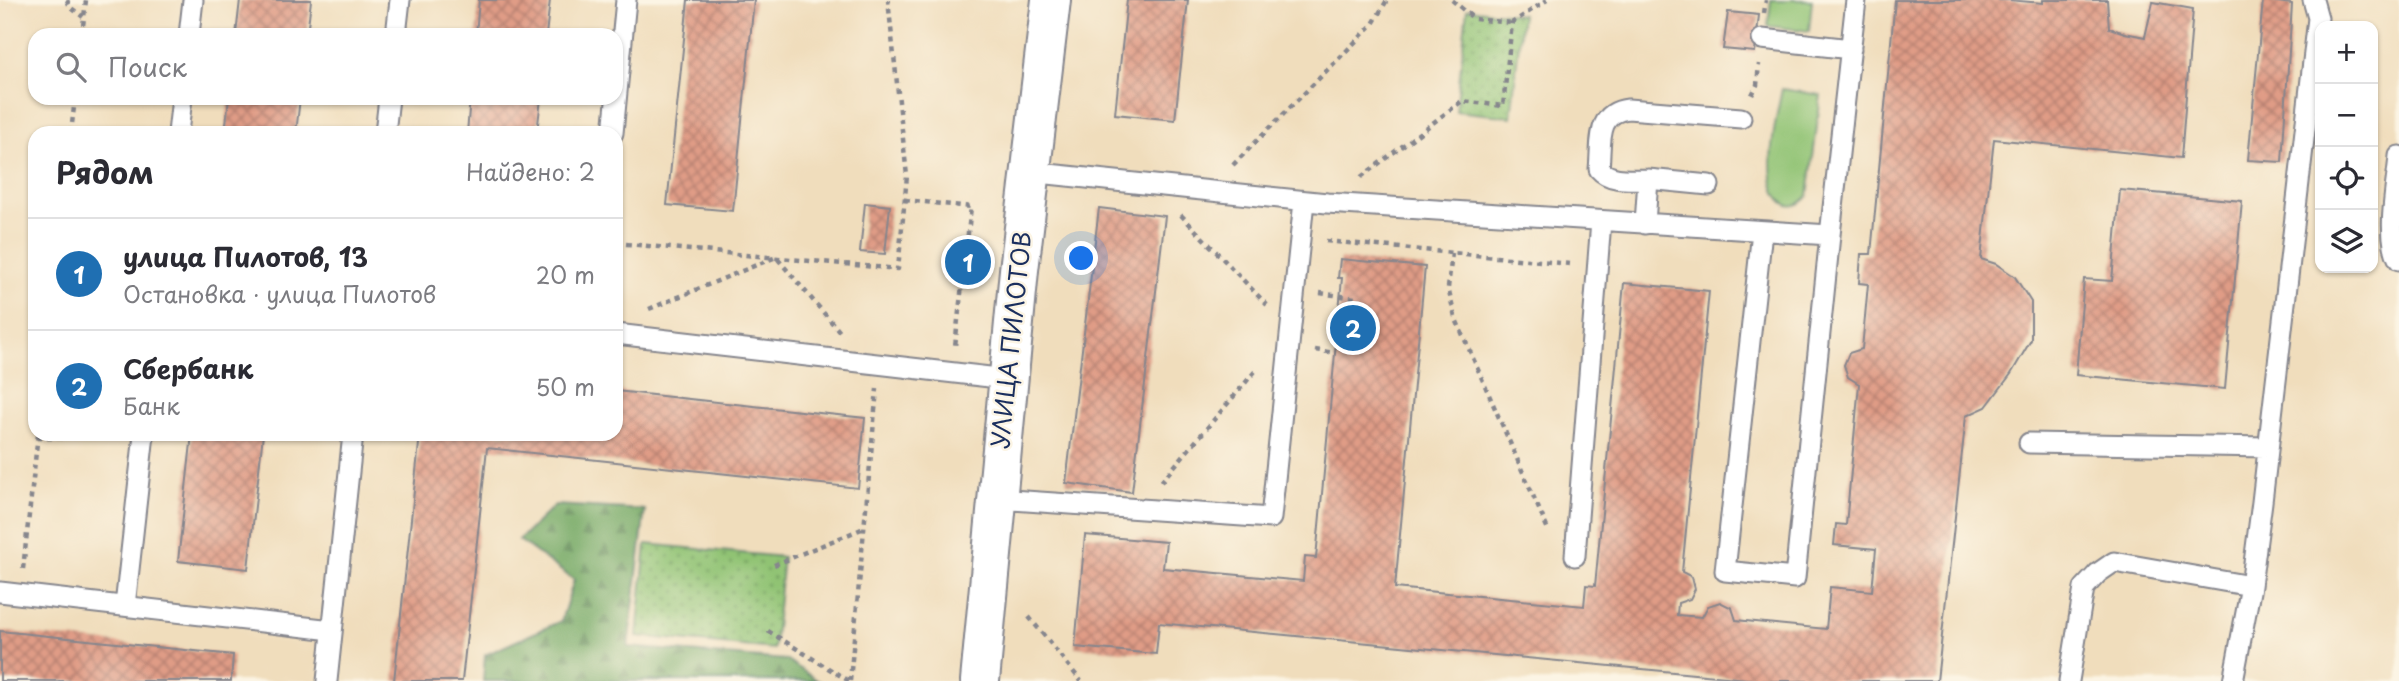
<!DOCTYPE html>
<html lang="ru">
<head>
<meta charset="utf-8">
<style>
  body { margin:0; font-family:"Playpen Sans",sans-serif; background:#f7f7f7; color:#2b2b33 }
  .controls { position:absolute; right:21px; top:21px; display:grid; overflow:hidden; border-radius:14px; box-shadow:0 2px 5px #0004 }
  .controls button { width:63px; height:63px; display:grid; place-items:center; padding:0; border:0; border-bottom:2px solid #e1e1e2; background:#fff; color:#2b2b33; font:35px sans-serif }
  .you { position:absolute; left:1082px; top:259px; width:24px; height:24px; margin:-18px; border:5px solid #fff; border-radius:50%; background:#1a73e8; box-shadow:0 0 0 10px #1a73e833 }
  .badge { display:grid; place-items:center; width:46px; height:46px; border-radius:50%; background:#1f6fb2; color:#fff; font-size:23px; font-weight:700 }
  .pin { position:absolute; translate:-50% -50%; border:4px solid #fff; box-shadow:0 2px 7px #0006 }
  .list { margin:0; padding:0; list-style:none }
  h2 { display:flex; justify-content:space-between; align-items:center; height:91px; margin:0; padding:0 28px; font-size:30px }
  h2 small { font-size:23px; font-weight:400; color:#7c7c81 }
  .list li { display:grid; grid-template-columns:46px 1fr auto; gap:21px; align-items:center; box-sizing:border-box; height:112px; padding:0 28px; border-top:2px solid #e1e1e2 }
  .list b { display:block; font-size:26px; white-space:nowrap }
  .list p { margin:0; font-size:23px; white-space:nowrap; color:#7c7c81 }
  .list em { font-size:23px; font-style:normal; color:#7c7c81 }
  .icon { flex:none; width:38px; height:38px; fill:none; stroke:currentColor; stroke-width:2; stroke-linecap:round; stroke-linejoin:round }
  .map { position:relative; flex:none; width:2399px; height:681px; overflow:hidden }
  .search { position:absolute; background:#fff; box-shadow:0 2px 5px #0004; left:28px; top:28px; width:595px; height:77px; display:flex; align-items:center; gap:18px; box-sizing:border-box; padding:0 24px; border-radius:21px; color:#7c7c81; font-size:26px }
  .panel { position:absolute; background:#fff; box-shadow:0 2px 5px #0004; left:28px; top:126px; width:595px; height:315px; border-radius:21px }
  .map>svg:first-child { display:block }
  .grass { fill:#90c373; stroke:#567968; stroke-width:2 }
  .forest { fill:url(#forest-firs); stroke:#486c62; stroke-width:2 }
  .park { fill:url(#park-dots); stroke:#567968; stroke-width:2 }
  .building { fill:url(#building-cross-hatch) }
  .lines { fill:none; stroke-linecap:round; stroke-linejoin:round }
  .lane-casing { stroke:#86868d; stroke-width:23 }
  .secondary-casing { stroke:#86868d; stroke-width:42 }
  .path { stroke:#86868d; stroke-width:4.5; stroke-dasharray:5 5; stroke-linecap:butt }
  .lane { stroke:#fff; stroke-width:19 }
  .secondary { stroke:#fff; stroke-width:38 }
  .labels { text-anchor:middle; stroke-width:5; stroke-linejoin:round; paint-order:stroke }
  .street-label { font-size:24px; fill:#1b2f5e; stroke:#fcf5e5 }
</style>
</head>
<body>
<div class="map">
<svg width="2399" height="681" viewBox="0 0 2399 681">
  <defs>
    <pattern id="forest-firs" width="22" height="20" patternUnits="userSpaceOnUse" patternTransform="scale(1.75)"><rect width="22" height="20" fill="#74a965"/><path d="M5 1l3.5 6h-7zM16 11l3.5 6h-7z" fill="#5e8a56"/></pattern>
    <pattern id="park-dots" width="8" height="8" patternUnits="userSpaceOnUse" patternTransform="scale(1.75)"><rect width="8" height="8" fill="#90c373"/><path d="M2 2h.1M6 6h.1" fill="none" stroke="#759f62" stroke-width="1.8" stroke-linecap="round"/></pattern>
    <pattern id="building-cross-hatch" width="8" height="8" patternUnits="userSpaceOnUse" patternTransform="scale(1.75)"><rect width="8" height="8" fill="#e09c86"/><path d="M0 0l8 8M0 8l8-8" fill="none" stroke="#b58071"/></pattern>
  </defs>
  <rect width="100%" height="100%" fill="#fcf5e5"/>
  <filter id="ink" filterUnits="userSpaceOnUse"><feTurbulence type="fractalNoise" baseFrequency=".0143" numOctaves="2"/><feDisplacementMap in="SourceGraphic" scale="14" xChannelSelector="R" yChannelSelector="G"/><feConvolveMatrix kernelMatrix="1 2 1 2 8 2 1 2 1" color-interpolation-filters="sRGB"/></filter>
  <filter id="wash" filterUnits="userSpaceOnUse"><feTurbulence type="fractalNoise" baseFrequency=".00686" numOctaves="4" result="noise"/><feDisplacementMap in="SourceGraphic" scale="28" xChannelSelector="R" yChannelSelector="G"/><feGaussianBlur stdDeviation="1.57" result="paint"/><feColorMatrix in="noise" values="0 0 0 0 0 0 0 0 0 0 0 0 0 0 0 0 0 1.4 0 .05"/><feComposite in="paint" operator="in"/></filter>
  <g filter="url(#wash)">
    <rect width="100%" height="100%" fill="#f0ddbc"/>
    <path class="grass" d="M 1771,0 L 1812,0 L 1809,31 L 1768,26 Z
      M 1782,89 L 1821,95 L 1808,196 C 1802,202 1793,210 1784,203 C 1759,184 1777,115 1782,89 Z"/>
    <path class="forest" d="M 555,505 L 645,510 L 628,647 L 787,660 L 818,681 L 483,681 L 485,655 L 561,621 L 574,580 L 519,540 Z"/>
    <path class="park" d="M 1467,9 L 1522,15 L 1511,117 L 1456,111 Z
      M 646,544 L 783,557 L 774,649 L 637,636 Z"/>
    <g id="blocks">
      <path class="building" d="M 240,0 L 311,0 L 307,35 L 236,35 Z
        M 479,0 L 550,0 L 546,35 L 476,35 Z
        M 688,0 L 754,0 L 733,211 L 667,205 Z
        M 1127,0 L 1188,0 L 1175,120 L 1115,114 Z
        M 1895,0 L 2009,0 L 2043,3 L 2043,0 L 2107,0 L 2109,28 L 2125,33 L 2145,37 L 2153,2 L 2193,9 L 2181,158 L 1994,139 L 1981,259 L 1996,264 L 2015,277 L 2031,302 L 2031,340 L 2011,374 L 1986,407 L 1966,416 L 1937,681 L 1768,681 L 1159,623 L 1156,654 L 1075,647 L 1085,535 L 1166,542 L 1163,568 L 1303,581 L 1305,557 L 1316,558 L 1342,278 L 1338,278 L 1340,259 L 1425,267 L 1395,588 L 1584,606 L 1586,585 L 1595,586 L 1624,283 L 1709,291 L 1682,572 L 1692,577 L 1695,589 L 1690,599 L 1678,603 L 1677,615 L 1702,617 L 1708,606 L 1720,602 L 1732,608 L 1736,620 L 1826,629 L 1830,587 L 1872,591 L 1876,549 L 1834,545 L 1836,524 L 1846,525 L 1859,384 L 1848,377 L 1844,365 L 1849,353 L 1862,349 L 1868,284 L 1859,283 L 1861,254 L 1871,254 Z
        M 2263,0 L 2292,4 L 2282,162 L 2248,160 Z
        M 1728,12 L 1759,15 L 1755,52 L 1723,49 Z
        M 229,98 L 300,98 L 296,133 L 225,133 Z
        M 470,98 L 541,98 L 537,133 L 467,133 Z
        M 2120,190 L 2242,201 L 2225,389 L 2076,375 L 2084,279 L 2112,281 Z
        M 865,203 L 890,206 L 885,254 L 860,252 Z
        M 1099,208 L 1165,216 L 1132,492 L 1066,483 Z
        M 616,391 L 865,418 L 858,488 L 487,448 L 462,681 L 394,681 L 420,434 L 616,434 Z
        M 192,434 L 263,434 L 248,569 L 178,561 Z
        M 0,631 L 233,655 L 231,681 L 0,681 Z"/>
    </g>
  </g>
  <g filter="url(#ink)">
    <use href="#blocks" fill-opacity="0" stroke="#86868d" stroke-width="2"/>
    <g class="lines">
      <defs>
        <path id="lane" d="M 189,35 L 193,0
          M 396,35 L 400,0
          M 1762,39 L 1851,49
          M 178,133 L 182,98
          M 385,133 L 389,98
          M 613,133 L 626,0
          M 2399,156 C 2397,183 2385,236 2399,260
          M 1029,172 L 1327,203 L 1830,235 L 1856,0
          M 1648,179 C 1632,179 1610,182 1599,169 C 1602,143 1595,113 1628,109 L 1741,118
          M 1645,224 L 1648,179 L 1709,185
          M 1762,231 L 1725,571 L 1795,578 L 1830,235
          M 616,334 L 1007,379
          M 2029,443 L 2268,447
          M 996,499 L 1271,518 L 1304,201
          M 1575,556 L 1601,221
          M 0,592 L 332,630
          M 125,606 L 144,434
          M 327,681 L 353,434
          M 2069,681 L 2084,588 L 2098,573 L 2114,562 L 2251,586
          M 2233,681 L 2251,586 L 2262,502 L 2318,18 L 2313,0"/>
        <path id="secondary" d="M 980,681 L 1019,270 L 1051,0"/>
      </defs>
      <use href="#lane" class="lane-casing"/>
      <use href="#secondary" class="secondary-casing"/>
      <path class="path" d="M 67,0 L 70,7 L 83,17
        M 1452,0 L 1474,19 L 1512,23
        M 1764,13 L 1766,0
        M 82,35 L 86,0
        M 1752,95 L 1757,85 L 1759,64
        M 71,133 L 75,98
        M 1233,165 L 1373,24 L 1387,0
        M 1361,177 L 1462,101 L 1503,106 L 1512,23 L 1547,0
        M 905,200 L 971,207 L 955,346
        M 1181,215 L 1267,305
        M 1326,241 L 1571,264
        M 616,243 L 898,269 L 907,176 L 888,0
        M 1452,253 L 1448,288 L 1455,317 L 1549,532
        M 1320,293 L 1355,298 L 1353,328
        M 649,309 L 776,257 L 840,332
        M 1315,350 L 1335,353
        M 37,438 L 64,438 L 74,434
        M 1161,482 L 1257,369
        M 774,565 L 864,528
        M 23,569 L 38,434
        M 1029,617 L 1081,681
        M 768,631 L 849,681
        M 850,681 L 877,389"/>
      <use href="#lane" class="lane"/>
      <use href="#secondary" class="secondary"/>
    </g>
  </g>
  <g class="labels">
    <g class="street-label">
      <text transform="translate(1012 340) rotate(-84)" y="8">УЛИЦА ПИЛОТОВ</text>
    </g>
  </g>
</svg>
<div class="controls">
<button>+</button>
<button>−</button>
<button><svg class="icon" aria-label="locate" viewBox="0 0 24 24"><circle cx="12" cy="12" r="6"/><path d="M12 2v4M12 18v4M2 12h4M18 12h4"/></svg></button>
<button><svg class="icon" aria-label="layers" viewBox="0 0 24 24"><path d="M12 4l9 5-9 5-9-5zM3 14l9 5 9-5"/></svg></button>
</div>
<div class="you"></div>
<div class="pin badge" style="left:968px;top:262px">1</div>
<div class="pin badge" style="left:1353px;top:328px">2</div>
<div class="search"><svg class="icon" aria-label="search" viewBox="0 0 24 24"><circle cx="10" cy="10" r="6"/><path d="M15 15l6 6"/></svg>Поиск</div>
<section class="panel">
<h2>Рядом<small>Найдено: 2</small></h2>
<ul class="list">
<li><span class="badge">1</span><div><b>улица Пилотов, 13</b><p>Остановка · улица Пилотов</p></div><em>20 m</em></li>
<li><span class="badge">2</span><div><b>Сбербанк</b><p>Банк</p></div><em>50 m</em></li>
</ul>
</section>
</div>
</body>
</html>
